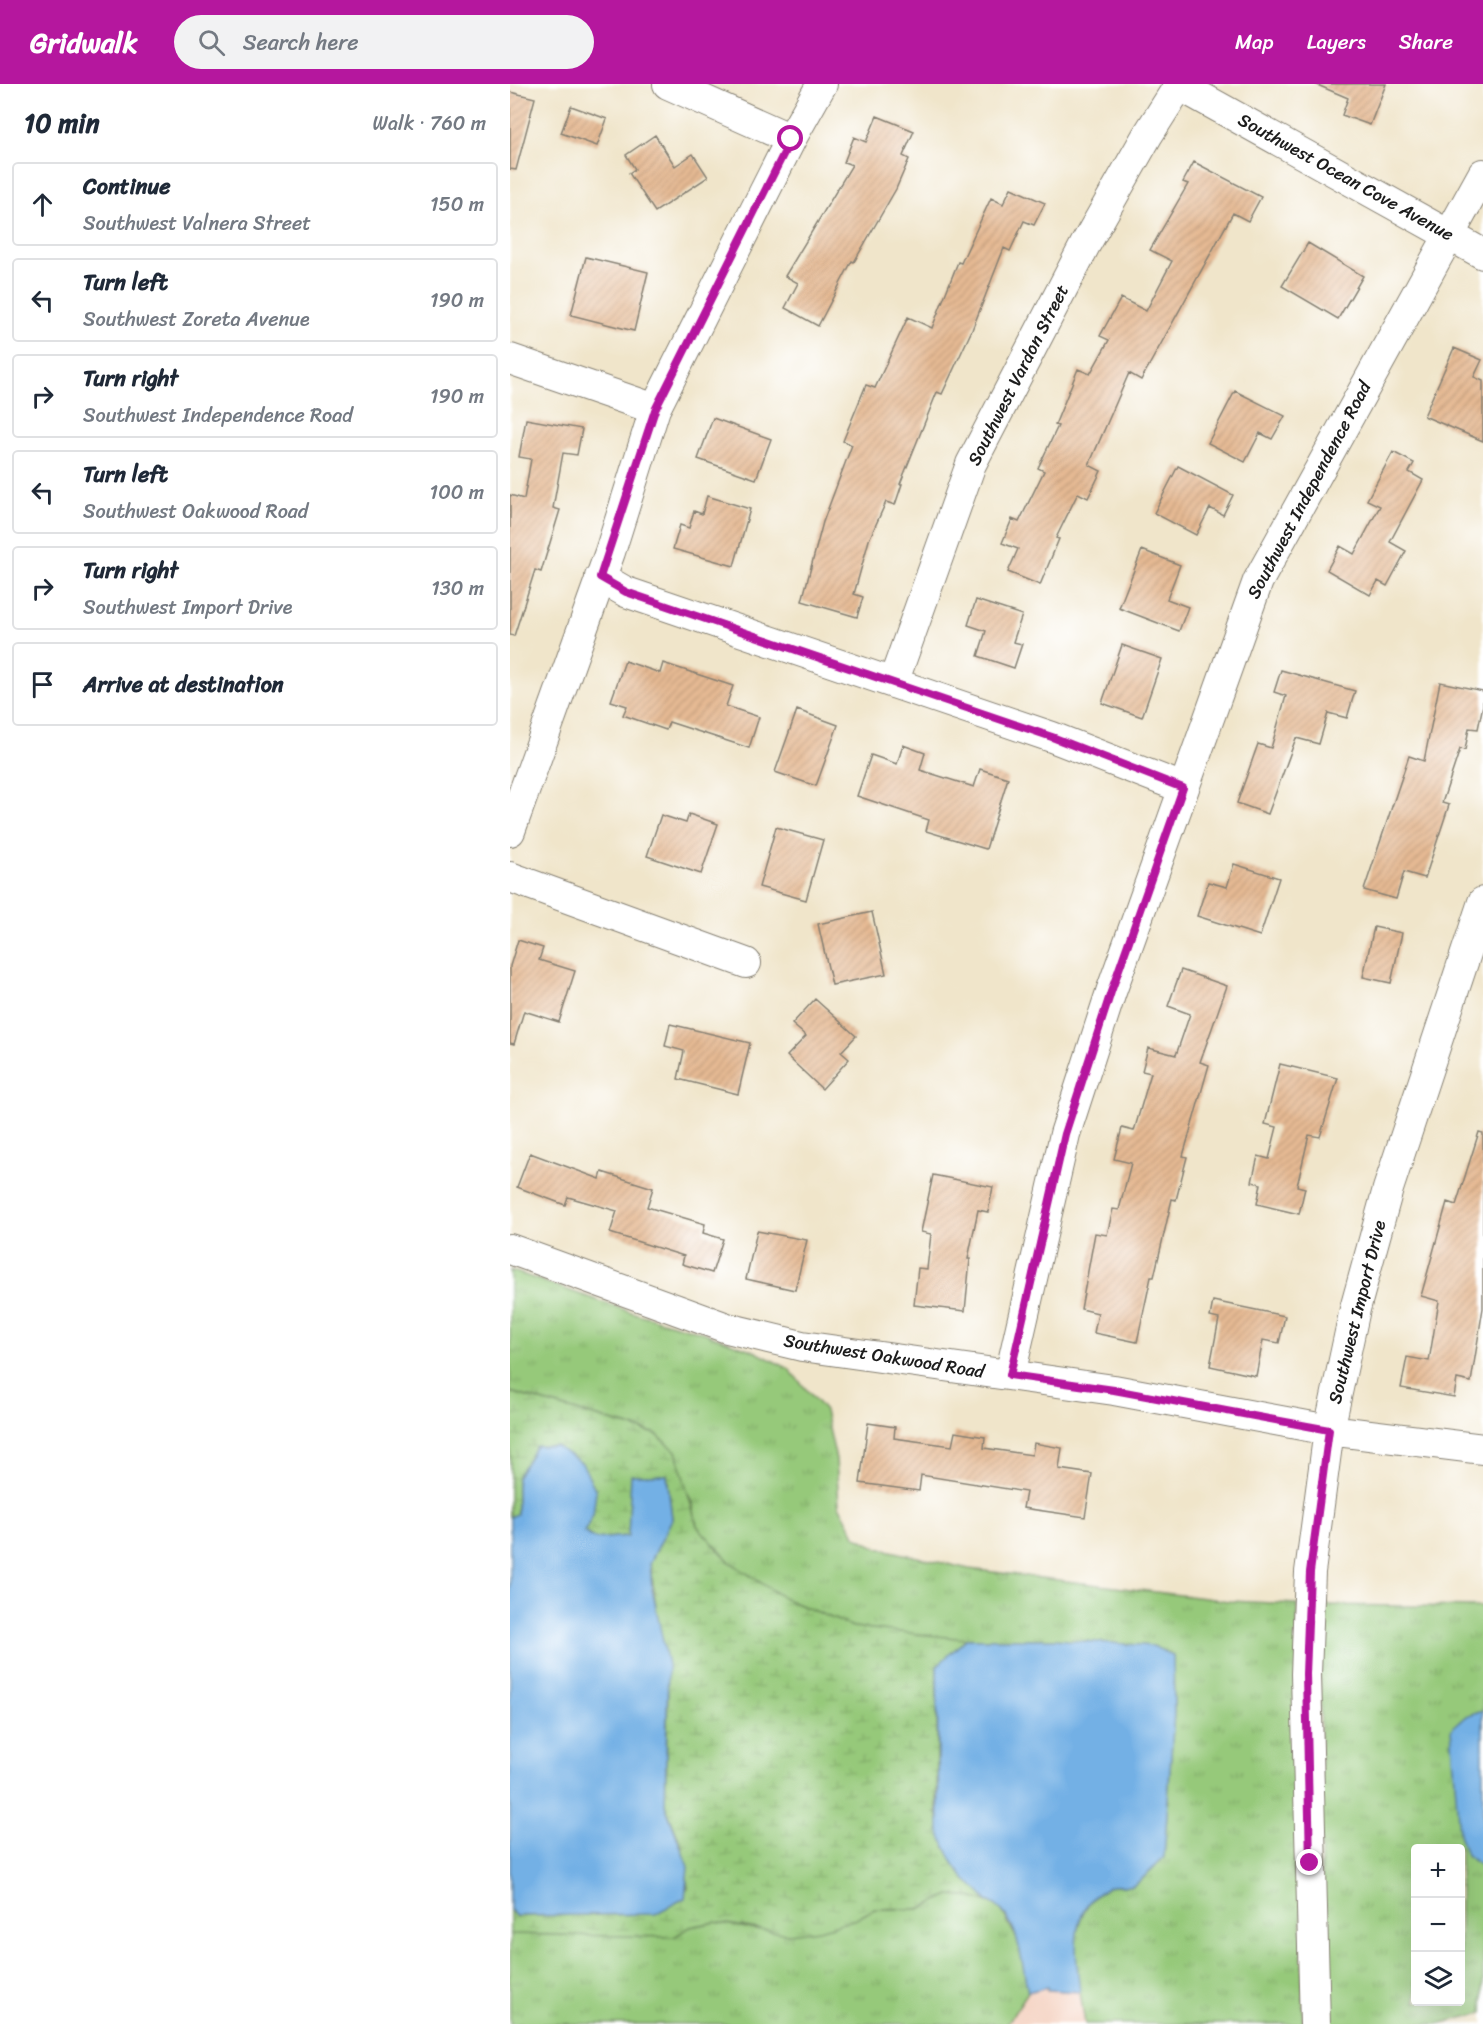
<!DOCTYPE html>
<html lang="en">
<head>
<meta charset="utf-8">
<style>
  body { margin:0; font-family:Sriracha,sans-serif; background:#f2f2f3; color:#1f2937 }
  .controls { position:absolute; right:18px; bottom:18px; display:grid; overflow:hidden; border-radius:6px; box-shadow:0 6px 24px #0002 }
  .controls button { width:54px; height:54px; display:grid; place-items:center; padding:0; border:0; border-bottom:2px solid #e0e1e3; background:#fff; color:#1f2937; font:30px sans-serif }
  .stop { position:absolute; width:18px; height:18px; margin:-14px; border:4px solid #b5179e; border-radius:50%; background:#fff }
  .stop.end { background:#b5179e; border-color:#fff; box-shadow:0 2px 6px #0008 }
  .list { margin:0; padding:0; list-style:none }
  h2 { display:flex; justify-content:space-between; align-items:center; height:78px; margin:0; padding:0 24px; font-size:26px }
  h2 small { font-size:20px; font-weight:400; color:#747a83 }
  .list li { display:grid; grid-template-columns:39px 1fr auto; gap:18px; align-items:center; box-sizing:border-box; height:84px; margin:0 12px 12px; padding:0 12px; border:2px solid #e0e1e3; border-radius:6px }
  .list b { display:block; font-size:22px; white-space:nowrap }
  .list p { margin:0; font-size:20px; white-space:nowrap; color:#747a83 }
  .list em { font-size:20px; font-style:normal; color:#747a83 }
  .icon { flex:none; width:33px; height:33px; fill:none; stroke:currentColor; stroke-width:2; stroke-linecap:round; stroke-linejoin:round }
  .map { position:relative; flex:none; width:973px; height:1940px; overflow:hidden }
  header { display:flex; align-items:center; gap:36px; box-sizing:border-box; height:84px; padding:0 30px; background:#b5179e; color:#fff }
  header strong { font-size:28px }
  nav { display:flex; gap:33px; margin-inline-start:auto; font-size:21px }
  .search { width:420px; height:54px; background:#f2f2f3; display:flex; align-items:center; gap:15px; box-sizing:border-box; padding:0 21px; border-radius:33px; color:#747a83; font-size:22px }
  main { display:flex }
  aside { flex:1; background:#fff }
  .map>svg:first-child { display:block }
  .built { fill:#f5d3c2 }
  .grass { fill:url(#grass-tufts); stroke:#59724b; stroke-width:1.5; fill-rule:evenodd }
  .wetland { fill:url(#wetland-marsh); stroke:#59724b; stroke-width:1.5 }
  .water { fill:#73b0e5; stroke:#486680; stroke-width:1.5 }
  .building { fill:url(#building-hatch) }
  .lines { fill:none; stroke-linecap:round; stroke-linejoin:round }
  .minor-casing { stroke:#868073; stroke-width:32 }
  .minor { stroke:#fff; stroke-width:30 }
  .route { stroke:#b5179e; stroke-width:8 }
  .labels { text-anchor:middle; stroke-width:5; stroke-linejoin:round; paint-order:stroke }
  .street-label { font-size:18px; fill:#1c1c1c; stroke:#fff }
</style>
</head>
<body>
<header>
<strong>Gridwalk</strong>
<div class="search"><svg class="icon" aria-label="search" viewBox="0 0 24 24"><circle cx="10" cy="10" r="6"/><path d="M15 15l6 6"/></svg>Search here</div>
<nav><a>Map</a><a>Layers</a><a>Share</a></nav>
</header>
<main>
<aside>
<h2>10 min<small>Walk · 760 m</small></h2>
<ul class="list">
<li><svg class="icon" aria-label="ahead" viewBox="0 0 24 24"><path d="M12 20V5M6 11l6-6 6 6"/></svg><div><b>Continue</b><p>Southwest Valnera Street</p></div><em>150 m</em></li>
<li><svg class="icon" aria-label="left" viewBox="0 0 24 24"><path d="M17 20v-9H6M10 6l-5 5 5 5"/></svg><div><b>Turn left</b><p>Southwest Zoreta Avenue</p></div><em>190 m</em></li>
<li><svg class="icon" aria-label="right" viewBox="0 0 24 24"><path d="M7 20v-9h11M14 6l5 5-5 5"/></svg><div><b>Turn right</b><p>Southwest Independence Road</p></div><em>190 m</em></li>
<li><svg class="icon" aria-label="left" viewBox="0 0 24 24"><path d="M17 20v-9H6M10 6l-5 5 5 5"/></svg><div><b>Turn left</b><p>Southwest Oakwood Road</p></div><em>100 m</em></li>
<li><svg class="icon" aria-label="right" viewBox="0 0 24 24"><path d="M7 20v-9h11M14 6l5 5-5 5"/></svg><div><b>Turn right</b><p>Southwest Import Drive</p></div><em>130 m</em></li>
<li><svg class="icon" aria-label="arrive" viewBox="0 0 24 24"><path d="M6 21V4h12l-3 4 3 4H6"/></svg><div><b>Arrive at destination</b></div></li>
</ul>
</aside>
<div class="map">
<svg width="973" height="1940" viewBox="0 0 973 1940">
  <defs>
    <pattern id="grass-tufts" width="24" height="20" patternUnits="userSpaceOnUse" patternTransform="scale(1.5)"><rect width="24" height="20" fill="#96c97a"/><path d="M3 7l-1-3M5 7V3M7 7l1-3M15 17l-1-3M17 17v-4M19 17l1-3" fill="none" stroke="#81ac69"/></pattern>
    <pattern id="wetland-marsh" width="20" height="14" patternUnits="userSpaceOnUse" patternTransform="scale(1.5)"><rect width="20" height="14" fill="#96c97a"/><path d="M1 5h8M5 5V1M11 12h8M15 12V8" fill="none" stroke="#81ac69"/></pattern>
    <pattern id="building-hatch" width="6" height="6" patternUnits="userSpaceOnUse" patternTransform="scale(1.5)"><rect width="6" height="6" fill="#e5b993"/><path d="M-1 1l2-2M0 6l6-6M5 7l2-2" fill="none" stroke="#c49e7e"/></pattern>
  </defs>
  <rect width="100%" height="100%" fill="#fff"/>
  <filter id="ink" filterUnits="userSpaceOnUse"><feTurbulence type="fractalNoise" baseFrequency=".0167" numOctaves="2"/><feDisplacementMap in="SourceGraphic" scale="12" xChannelSelector="R" yChannelSelector="G"/><feConvolveMatrix kernelMatrix="1 2 1 2 8 2 1 2 1" color-interpolation-filters="sRGB"/></filter>
  <filter id="wash" filterUnits="userSpaceOnUse"><feTurbulence type="fractalNoise" baseFrequency=".008" numOctaves="4" result="noise"/><feDisplacementMap in="SourceGraphic" scale="24" xChannelSelector="R" yChannelSelector="G"/><feGaussianBlur stdDeviation="1.35" result="paint"/><feColorMatrix in="noise" values="0 0 0 0 0 0 0 0 0 0 0 0 0 0 0 0 0 1.4 0 .05"/><feComposite in="paint" operator="in"/></filter>
  <g filter="url(#wash)">
    <rect width="100%" height="100%" fill="#f0e5ca"/>
    <path class="built" d="M 538,1900 L 539,1906 L 570,1908 L 575,1940 L 497,1940 L 518,1908 L 537,1904 Z"/>
    <path class="grass" d="M 0,1186 L 124,1229 L 195,1249 L 244,1267 L 278,1284 L 315,1327 L 326,1375 L 329,1421 L 346,1453 L 368,1464 L 459,1485 L 719,1517 L 787,1520 L 793,1940 L 575,1940 C 569,1896 549,1832 596,1804 C 603,1799 615,1804 623,1801 C 634,1796 645,1781 654,1773 L 664,1628 L 663,1571 L 643,1562 L 543,1555 L 443,1555 L 343,1543 L 275,1515 L 220,1478 L 187,1442 L 182,1416 L 147,1350 L 0,1308 Z
      M 810,1521 L 973,1523 L 973,1626 L 956,1632 L 956,1771 L 973,1783 L 973,1929 L 927,1940 L 816,1940 L 811,1779 ZM 906,1764 L 950,1764 L 950,1918 L 906,1918 Z
      M 440,1811 L 456,1812 L 489,1821 L 509,1859 L 518,1908 L 497,1940 L 0,1940 L 0,1850 L 60,1851 L 180,1843 L 205,1838 L 246,1846 L 346,1835 L 364,1825 L 409,1825 Z"/>
    <path class="wetland" d="M 0,1308 L 146,1350 L 166,1367 L 187,1442 L 220,1478 L 275,1515 L 343,1543 L 456,1555 L 427,1582 L 427,1729 L 435,1764 L 456,1796 L 471,1808 L 477,1817 L 456,1812 L 440,1811 L 409,1825 L 364,1825 L 346,1835 L 309,1846 L 279,1850 L 205,1838 L 180,1843 L 164,1853 L 0,1850 L 0,1825 L 5,1832 L 145,1830 L 178,1804 L 172,1763 L 155,1721 L 158,1609 L 140,1479 L 162,1434 L 157,1391 L 121,1424 L 118,1452 L 85,1455 L 74,1448 L 83,1431 L 7,1393 L 7,1431 L 0,1433 Z"/>
    <path class="water" d="M 26,1362 L 46,1362 L 72,1379 L 86,1407 L 83,1431 L 74,1448 L 85,1455 L 118,1452 L 121,1391 L 157,1391 L 162,1435 L 140,1479 L 142,1505 L 158,1581 L 155,1721 L 178,1783 L 175,1814 L 145,1830 L 5,1832 L 0,1825 L 0,1433 L 7,1430 L 7,1393 Z
      M 456,1555 L 543,1555 L 643,1562 L 663,1572 L 664,1628 L 654,1773 C 645,1781 634,1796 623,1801 C 615,1804 603,1799 596,1804 C 557,1827 566,1870 570,1908 L 538,1906 L 538,1903 L 518,1908 C 511,1879 510,1829 477,1817 C 472,1808 465,1804 457,1797 C 444,1784 435,1764 429,1747 L 427,1582 Z
      M 973,1626 L 973,1783 L 956,1771 L 949,1750 L 941,1645 L 956,1632 Z"/>
    <g id="blocks">
      <path class="building" d="M 805,0 L 876,0 L 860,41 L 832,31 L 838,14 Z
        M 0,8 L 25,14 L 6,86 L 0,85 Z
        M 61,22 L 97,35 L 87,62 L 51,49 Z
        M 367,32 L 404,47 L 393,72 L 399,75 L 386,105 L 344,178 L 342,177 L 308,242 L 275,224 L 288,199 L 275,192 L 342,81 L 334,78 L 344,53 L 356,58 Z
        M 145,51 L 165,82 L 183,70 L 198,93 L 145,128 L 119,89 L 125,85 L 116,71 Z
        M 684,78 L 751,113 L 738,137 L 723,129 L 631,296 L 619,289 L 579,381 L 591,387 L 578,414 L 568,409 L 546,454 L 549,455 L 530,501 L 498,488 L 508,465 L 492,459 L 502,435 L 509,438 L 534,387 L 528,384 L 548,342 L 545,341 L 568,285 L 580,290 L 599,256 L 590,252 L 611,214 L 636,227 L 662,177 L 640,166 L 678,100 L 673,98 Z
        M 501,104 L 535,119 L 524,141 L 514,137 L 500,167 L 494,164 L 462,246 L 432,310 L 427,308 L 390,400 L 392,400 L 385,421 L 376,418 L 359,456 L 344,510 L 353,513 L 347,533 L 292,517 L 313,438 L 342,361 L 333,357 L 356,301 L 365,304 L 398,233 L 422,244 L 448,178 L 451,179 L 481,114 L 493,120 Z
        M 798,159 L 853,192 L 828,235 L 772,202 Z
        M 76,173 L 138,188 L 124,247 L 61,231 Z
        M 944,264 L 972,276 L 964,293 L 973,297 L 973,357 L 914,332 Z
        M 725,307 L 775,332 L 762,355 L 750,349 L 735,378 L 698,359 Z
        M 203,334 L 261,355 L 246,395 L 188,375 Z
        M 16,335 L 72,345 L 67,371 L 53,369 L 43,424 L 50,426 L 31,488 L 25,486 L 4,552 L 0,551 L 0,411 L 14,415 L 21,375 L 9,373 Z
        M 883,368 L 904,379 L 899,388 L 913,396 L 880,458 L 896,467 L 877,502 L 868,497 L 860,511 L 817,486 L 830,462 L 844,470 L 870,422 L 857,416 Z
        M 668,382 L 723,411 L 713,431 L 700,424 L 686,451 L 644,429 Z
        M 197,412 L 240,425 L 224,482 L 163,465 L 170,441 L 179,444 L 184,427 L 192,430 Z
        M 632,466 L 670,481 L 657,515 L 678,523 L 669,547 L 609,524 Z
        M 466,516 L 512,531 L 503,558 L 512,560 L 504,584 L 468,572 L 476,547 L 458,541 Z
        M 612,561 L 652,575 L 632,633 L 592,619 Z
        M 115,577 L 150,589 L 153,579 L 223,602 L 216,622 L 249,633 L 239,664 L 159,638 L 156,646 L 113,631 L 117,622 L 101,617 Z
        M 771,586 L 845,607 L 837,634 L 818,629 L 809,660 L 786,654 L 758,730 L 727,719 L 748,660 L 761,664 L 776,612 L 764,608 Z
        M 930,598 L 973,607 L 973,621 L 968,645 L 959,644 L 955,666 L 950,665 L 932,719 L 939,721 L 915,794 L 894,788 L 886,815 L 854,806 L 899,672 L 914,677 Z
        M 287,626 L 328,641 L 306,702 L 265,688 Z
        M 393,661 L 415,669 L 410,686 L 464,703 L 470,685 L 498,694 L 476,765 L 416,747 L 419,736 L 347,712 L 361,671 L 387,680 Z
        M 179,730 L 208,740 L 191,790 L 137,772 L 151,731 L 176,739 Z
        M 266,743 L 313,756 L 296,816 L 249,803 Z
        M 724,780 L 769,794 L 750,852 L 687,832 L 698,798 L 717,803 Z
        M 362,828 L 376,890 L 322,901 L 308,840 Z
        M 864,843 L 892,849 L 881,899 L 853,893 Z
        M 8,856 L 33,864 L 29,876 L 65,887 L 49,938 L 14,927 L 4,960 L 0,959 L 0,882 Z
        M 671,886 L 717,902 L 690,978 L 699,981 L 673,1072 L 677,1073 L 666,1116 L 662,1115 L 644,1193 L 641,1193 L 627,1258 L 584,1249 L 588,1229 L 571,1225 L 585,1149 L 597,1151 L 603,1125 L 609,1126 L 621,1079 L 604,1075 L 612,1044 L 624,1047 L 641,989 L 632,987 L 638,964 L 666,971 L 680,930 L 658,922 Z
        M 305,915 L 346,952 L 331,968 L 339,975 L 312,1005 L 277,972 L 296,952 L 282,940 Z
        M 160,940 L 240,959 L 228,1010 L 168,995 L 174,967 L 155,962 Z
        M 770,980 L 828,994 L 810,1053 L 799,1051 L 787,1102 L 795,1104 L 789,1130 L 747,1120 L 751,1100 L 742,1098 L 748,1072 L 759,1075 L 767,1043 L 755,1040 Z
        M 969,1048 L 973,1049 L 973,1224 L 961,1298 L 947,1295 L 944,1313 L 891,1304 L 897,1273 L 919,1277 L 929,1217 L 911,1212 L 937,1118 L 946,1121 Z
        M 20,1069 L 90,1095 L 92,1088 L 143,1104 L 137,1123 L 195,1140 L 193,1149 L 213,1155 L 202,1189 L 172,1180 L 174,1172 L 100,1149 L 107,1127 L 58,1113 L 55,1121 L 7,1103 Z
        M 423,1091 L 483,1103 L 478,1128 L 468,1126 L 458,1175 L 460,1175 L 455,1227 L 404,1221 L 408,1184 L 417,1185 L 421,1150 L 411,1148 Z
        M 247,1147 L 297,1156 L 285,1206 L 236,1195 Z
        M 703,1217 L 775,1232 L 769,1259 L 753,1256 L 746,1292 L 700,1282 L 709,1235 L 700,1233 Z
        M 358,1339 L 385,1343 L 384,1354 L 442,1362 L 445,1348 L 475,1353 L 474,1364 L 522,1371 L 524,1359 L 552,1364 L 549,1385 L 582,1390 L 575,1433 L 513,1424 L 516,1408 L 411,1391 L 409,1407 L 350,1399 Z"/>
    </g>
  </g>
  <g filter="url(#ink)">
    <use href="#blocks" fill-opacity="0" stroke="#868073" stroke-width="1.5"/>
    <g class="lines">
      <defs>
        <path id="minor" d="M 158,0 L 281,55
          M 667,0 L 973,170
          M 0,275 L 145,325
          M 90,493 L 116,508 L 542,653 L 673,704
          M 383,599 L 461,380 L 575,161 L 637,52 L 670,0
          M 0,747 L 100,468 L 145,325 L 281,55 L 312,0
          M 0,793 L 236,879
          M 0,1165 L 217,1244 L 292,1262 L 604,1306 L 819,1346 L 973,1365
          M 500,1291 L 555,1050 L 601,908 L 748,497 L 973,90
          M 805,1940 L 796,1590 L 800,1488 L 819,1346 L 845,1225 L 878,1105 L 973,818"/>
      </defs>
      <use href="#minor" class="minor-casing"/>
      <use href="#minor" class="minor"/>
    </g>
  </g>
  <g class="lines" filter="url(#ink)">
    <path class="route" d="M 281,55 L 145,326 L 90,493 L 116,508 L 542,653 L 673,704 L 601,908 L 555,1050 L 500,1291 L 604,1306 L 819,1346 L 800,1488 L 796,1590 L 800,1779"/>
  </g>
  <g class="labels">
    <g class="street-label">
      <text transform="translate(836 93) rotate(29)" y="6">Southwest Ocean Cove Avenue</text>
      <text transform="translate(508 291) rotate(-63)" y="6">Southwest Vardon Street</text>
      <text transform="translate(799 406) rotate(-62)" y="6">Southwest Independence Road</text>
      <text transform="translate(847 1228) rotate(-76)" y="6">Southwest Import Drive</text>
      <text transform="translate(374 1272) rotate(9)" y="6">Southwest Oakwood Road</text>
    </g>
  </g>
</svg>
<div class="controls">
<button>+</button>
<button>−</button>
<button><svg class="icon" aria-label="layers" viewBox="0 0 24 24"><path d="M12 4l9 5-9 5-9-5zM3 14l9 5 9-5"/></svg></button>
</div>
<div class="stop" style="left:281px;top:55px"></div>
<div class="stop end" style="left:800px;top:1779px"></div>
</div>
</main>
</body>
</html>
